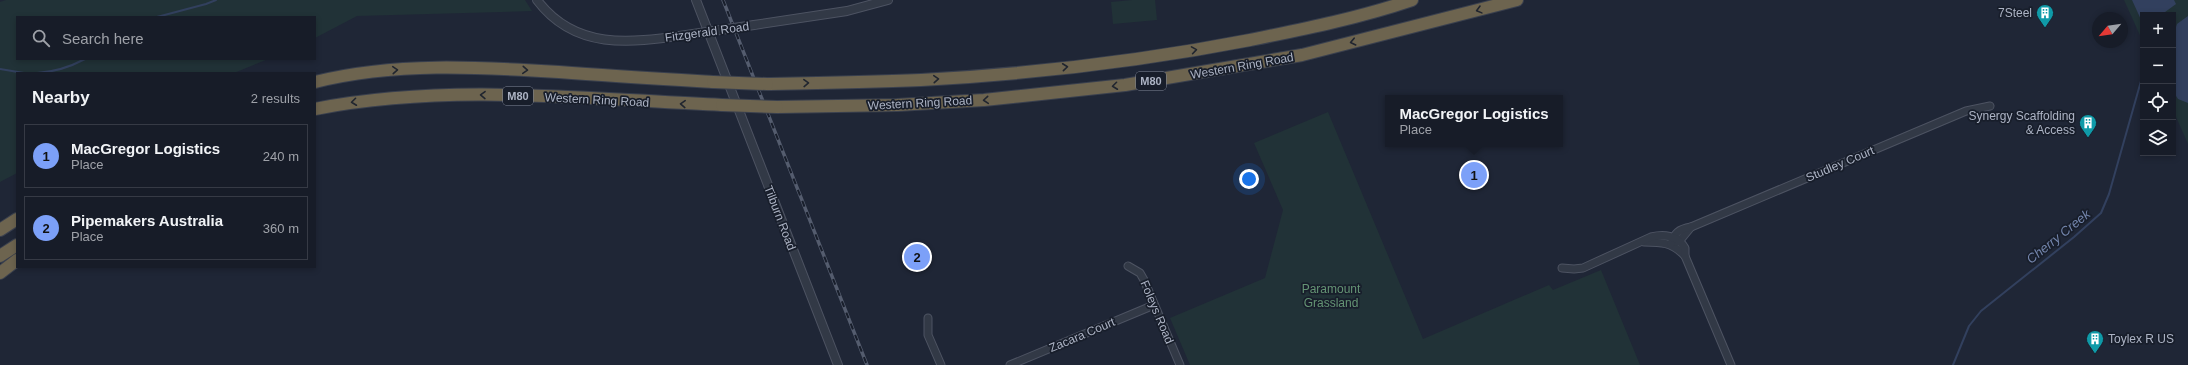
<!DOCTYPE html>
<meta charset="utf-8">
<style>
body{margin:0;font-family:Helvetica,sans-serif;background:#242934;color:#f1f3f6}
.controls{position:absolute;right:12px;top:12px;display:grid;overflow:hidden;border-radius:0px;box-shadow:0 2px 6px #0003}
.controls button{width:36px;height:36px;display:grid;place-items:center;padding:0;border:0;border-bottom:1px solid #363a45;background:#171c28;color:#f1f3f6;font:20px sans-serif}
.compass{position:absolute;left:2092px;top:12px;width:36px;height:36px;border-radius:50%;background:#171c28;box-shadow:0 2px 6px #0003;rotate:241deg}
.you{position:absolute;left:1249px;top:179px;width:14px;height:14px;margin:-10px;border:3px solid #fff;border-radius:50%;background:#1a73e8;box-shadow:0 0 0 6px #1a73e833}
.badge{display:grid;place-items:center;width:26px;height:26px;border-radius:50%;background:#7ca0f8;color:#111;font-size:13px;font-weight:700}
.pin{position:absolute;translate:-50% -50%;border:2px solid #fff;box-shadow:0 1px 4px #0006}
.popup{position:absolute;left:1385px;top:95px;width:178px;height:52px;box-sizing:border-box;display:grid;place-content:center;border-radius:0px;background:#171c28;filter:drop-shadow(0 1px 3px #0005);font-size:13px;white-space:nowrap;color:#9ea1a8}
.popup b{font-size:15px;color:#f1f3f6}
.popup::after{content:'';position:absolute;left:50%;top:100%;margin-left:-8px;border:8px solid transparent;border-top-color:#171c28}
.list{margin:0;padding:0;list-style:none}
h2{display:flex;justify-content:space-between;align-items:center;height:52px;margin:0;padding:0 16px;font-size:17px}
h2 small{font-size:13px;font-weight:400;color:#9ea1a8}
.list li{display:grid;grid-template-columns:26px 1fr auto;gap:12px;align-items:center;box-sizing:border-box;height:64px;margin:0 8px 8px;padding:0 8px;border:1px solid #363a45;border-radius:0px}
.list b{display:block;font-size:15px;white-space:nowrap}
.list p{margin:0;font-size:13px;white-space:nowrap;color:#9ea1a8}
.list em{font-size:13px;font-style:normal;color:#9ea1a8}
.icon{flex:none;width:22px;height:22px;fill:none;stroke:currentColor;stroke-width:2;stroke-linecap:round;stroke-linejoin:round}
.map{position:relative;flex:none;width:2188px;height:365px;overflow:hidden}
.search{position:absolute;background:#171c28;box-shadow:0 2px 6px #0003;left:16px;top:16px;width:300px;height:44px;display:flex;align-items:center;gap:10px;box-sizing:border-box;padding:0 14px;border-radius:0px;color:#9ea1a8;font-size:15px}
.panel{position:absolute;background:#171c28;box-shadow:0 2px 6px #0003;left:16px;top:72px;width:300px;height:196px;border-radius:0px}
.map>svg:first-child{display:block}
.green{fill:#213237}
.water{fill:#32405e}
.lines{fill:none;stroke-linecap:round;stroke-linejoin:round}
.stream{stroke:#32405e;stroke-width:2}
.minor-casing{stroke:#4d5362;stroke-width:9}
.tertiary-casing{stroke:#4d5362;stroke-width:10}
.motorway-casing{stroke:#3a404e;stroke-width:14}
.minor{stroke:#323946;stroke-width:7}
.tertiary{stroke:#323946;stroke-width:8}
.motorway{stroke:#6d644f;stroke-width:12}
.rail-casing{stroke:#545c6e;stroke-width:3.5}
.rail{stroke:#181e2b;stroke-width:2;stroke-dasharray:6;stroke-linecap:butt}
.tertiary-bridge-casing{stroke:#4d5362;stroke-width:10;stroke-linecap:butt}
.motorway-bridge-casing{stroke:#3a404e;stroke-width:14;stroke-linecap:butt}
.tertiary-bridge{stroke:#323946;stroke-width:8}
.motorway-bridge{stroke:#6d644f;stroke-width:12}
.oneway{stroke:#20252f}
.labels{text-anchor:middle;stroke-width:3.5;stroke-linejoin:round;paint-order:stroke}
.shield{fill:#181e2b;stroke:#808696;stroke-width:1}
.shield-label{font-size:11px;font-weight:bold;fill:#acb3c4}
.poi-label{font-size:12px;fill:#acb3c4;stroke:#181e2b;text-anchor:end}
.street-label{font-size:12px;fill:#acb3c4;stroke:#181e2b}
.park-label{font-size:12px;fill:#649474;stroke:#181e2b}
.water-label{font-size:13px;font-style:italic;fill:#7486ad;stroke:#181e2b}
</style>
<div class="map">
<svg width="2188" height="365" viewBox="0 0 2188 365">
<rect width="100%" height="100%" fill="#1f2636"/>
<g class="green">
<path d="M6 0H525L532 11 357 16 315 38V17H17V59H268L234 73H17V173L0 182V2Z"/>
<path d="M1132 0H1155L1157 20 1113 24 1111 2Z"/>
<path d="M2124 0H2188V144L2173 110V15H2143V42Z"/>
<path d="M1328 112 1423 339 1549 285 1553 290 1601 270 1640 365H1190L1170 318 1265 278 1283 210 1254 143Z"/>
</g>
<g class="water">
<path d="M2132 0H2174L2176 4 2161 15H2143V24Z"/>
<path d="M2188 16V103L2178 99 2173 91V36L2177 24Z"/>
</g>
<g class="lines">
<g class="stream">
<path d="M157 17 206 4 216 0"/>
<path d="M0 69 24 73"/>
<path d="M37 73C54 72 70 67 85 59"/>
<path d="M1953 365 1969 326 1981 311 2074 237 2101 213 2109 194 2143 74"/>
</g>
<defs>
<g id="minor">
<path d="M1644 242C1661 242 1672 242 1685 256"/>
<path d="M1676 242 1682 238 1691 227"/>
<path d="M1671 244C1674 233 1679 229 1691 227L1966 111 1990 106"/>
<path d="M1128 266 1140 273 1144 280 1180 365"/>
<path d="M1562 268 1574 269 1583 268 1651 237C1664 234 1677 235 1685 248V256L1731 365"/>
<path d="M928 318V335L941 365"/>
<path d="M1010 365 1154 305"/>
</g>
<g id="tertiary">
<path d="M537 0C577 53 635 42 693 34"/>
<path d="M696 0 838 365"/>
<path d="M754 25 847 11 888 0"/>
</g>
<g id="motorway">
<path d="M315 82C395 62 478 67 559 72 610 76 662 79 713 82"/>
<path d="M767 84C818 83 870 82 921 80 1031 74 1142 61 1250 40 1304 29 1359 18 1412 0"/>
<path d="M777 107 897 105 984 100 1125 85 1302 55 1517 0"/>
<path d="M315 109C449 83 587 99 722 105"/>
<path d="M0 230 17 219"/>
<path d="M0 256 17 245"/>
<path d="M0 273 17 260"/>
</g>
</defs>
<use href="#minor" class="minor-casing"/>
<use href="#tertiary" class="tertiary-casing"/>
<use href="#motorway" class="motorway-casing"/>
<use href="#minor" class="minor"/>
<use href="#tertiary" class="tertiary"/>
<use href="#motorway" class="motorway"/>
<defs>
<path id="rail" d="M723 0 867 365"/>
</defs>
<use href="#rail" class="rail-casing"/>
<use href="#rail" class="rail"/>
<defs>
<path id="tertiary-bridge" d="M693 34 754 25"/>
<g id="motorway-bridge">
<path d="M713 82 767 84"/>
<path d="M722 105 777 107"/>
</g>
</defs>
<use href="#tertiary-bridge" class="tertiary-bridge-casing"/>
<use href="#motorway-bridge" class="motorway-bridge-casing"/>
<use href="#tertiary-bridge" class="tertiary-bridge"/>
<use href="#motorway-bridge" class="motorway-bridge"/>
</g>
<defs><path id="oneway-chevron" d="M-2-3.5L2.5 0L-2 3.5" fill="none" stroke-width="1.6" stroke-linecap="round" stroke-linejoin="round"/></defs>
<g class="oneway">
<use href="#oneway-chevron" transform="translate(1479 10) rotate(165)"/>
<use href="#oneway-chevron" transform="translate(1353 42) rotate(167)"/>
<use href="#oneway-chevron" transform="translate(1194 50) rotate(-9)"/>
<use href="#oneway-chevron" transform="translate(1065 67) rotate(-6)"/>
<use href="#oneway-chevron" transform="translate(395 70) rotate(-4)"/>
<use href="#oneway-chevron" transform="translate(525 70) rotate(4)"/>
<use href="#oneway-chevron" transform="translate(936 79) rotate(-4)"/>
<use href="#oneway-chevron" transform="translate(806 83) rotate(-2)"/>
<use href="#oneway-chevron" transform="translate(1115 86) rotate(173)"/>
<use href="#oneway-chevron" transform="translate(483 95) rotate(-179)"/>
<use href="#oneway-chevron" transform="translate(986 100) rotate(175)"/>
<use href="#oneway-chevron" transform="translate(354 102) rotate(173)"/>
<use href="#oneway-chevron" transform="translate(683 104) rotate(-177)"/>
</g>
<defs>
<symbol id="building-pin" viewBox="-11 -11 22 30"><path d="M0 17L-7.5 6A9.5 9.5 0 1 1 7.5 6Z" fill="#0f9aa8" stroke="#181e2b"/><path d="M-4-6H4V6H1V3H-1V6H-4ZM-2.5-4.3h1.7v1.8h-1.7ZM.8-4.3h1.7v1.8H.8ZM-2.5-1h1.7V.8h-1.7ZM.8-1h1.7V.8H.8Z" fill="#fff"/></symbol>
</defs>
<g fill-rule="evenodd">
<use href="#building-pin" x="2035" y="3" width="20" height="27"/>
<use href="#building-pin" x="2078" y="113" width="20" height="27"/>
<use href="#building-pin" x="2085" y="329" width="20" height="27"/>
</g>
<g class="labels">
<g class="shield">
<rect x="1136" y="72" width="30" height="18" rx="3"/>
<rect x="503" y="87" width="30" height="18" rx="3"/>
</g>
<g class="shield-label">
<text x="1151" y="85">M80</text>
<text x="518" y="100">M80</text>
</g>
<g class="poi-label">
<text x="2032" y="17">7Steel</text>
<text x="2075" y="120">Synergy Scaffolding<tspan x="2075" dy="14">&amp; Access</tspan></text>
<text x="2108" y="343" text-anchor="start">Toylex R US</text>
</g>
<g class="street-label">
<text transform="translate(707 32) rotate(-8)" y="4">Fitzgerald Road</text>
<text transform="translate(1242 66) rotate(-10)" y="4">Western Ring Road</text>
<text transform="translate(597 100) rotate(3)" y="4">Western Ring Road</text>
<text transform="translate(920 103) rotate(-3)" y="4">Western Ring Road</text>
<text transform="translate(1840 164) rotate(-23)" y="4">Studley Court</text>
<text transform="translate(780 218) rotate(69)" y="4">Tilburn Road</text>
<text transform="translate(1157 312) rotate(67)" y="4">Foleys Road</text>
<text transform="translate(1082 335) rotate(-23)" y="4">Zacara Court</text>
</g>
<g class="park-label">
<text x="1331" y="293">Paramount<tspan x="1331" dy="14">Grassland</tspan></text>
</g>
<g class="water-label">
<text transform="translate(2058 236) rotate(-39)" y="5">Cherry Creek</text>
</g>
</g>
</svg>
<div class="controls">
<button>+</button>
<button>−</button>
<button><svg class="icon" aria-label="locate" viewBox="0 0 24 24"><circle cx="12" cy="12" r="6"/><path d="M12 2v4M12 18v4M2 12h4M18 12h4"/></svg></button>
<button><svg class="icon" aria-label="layers" viewBox="0 0 24 24"><path d="M12 4l9 5-9 5-9-5zM3 14l9 5 9-5"/></svg></button>
</div>
<svg class="compass" viewBox="-18 -18 36 36"><path d="M0-13l5 13h-10z" fill="#e53935"/><path d="M0 13l5-13h-10z" fill="#9ea1a8"/></svg>
<div class="you"></div>
<div class="pin badge" style="left:1474px;top:175px">1</div>
<div class="popup"><b>MacGregor Logistics</b>Place</div>
<div class="pin badge" style="left:917px;top:257px">2</div>
<div class="search"><svg class="icon" aria-label="search" viewBox="0 0 24 24"><circle cx="10" cy="10" r="6"/><path d="M15 15l6 6"/></svg>Search here</div>
<section class="panel">
<h2>Nearby<small>2 results</small></h2>
<ul class="list">
<li><span class="badge">1</span><div><b>MacGregor Logistics</b><p>Place</p></div><em>240 m</em></li>
<li><span class="badge">2</span><div><b>Pipemakers Australia</b><p>Place</p></div><em>360 m</em></li>
</ul>
</section>
</div>
